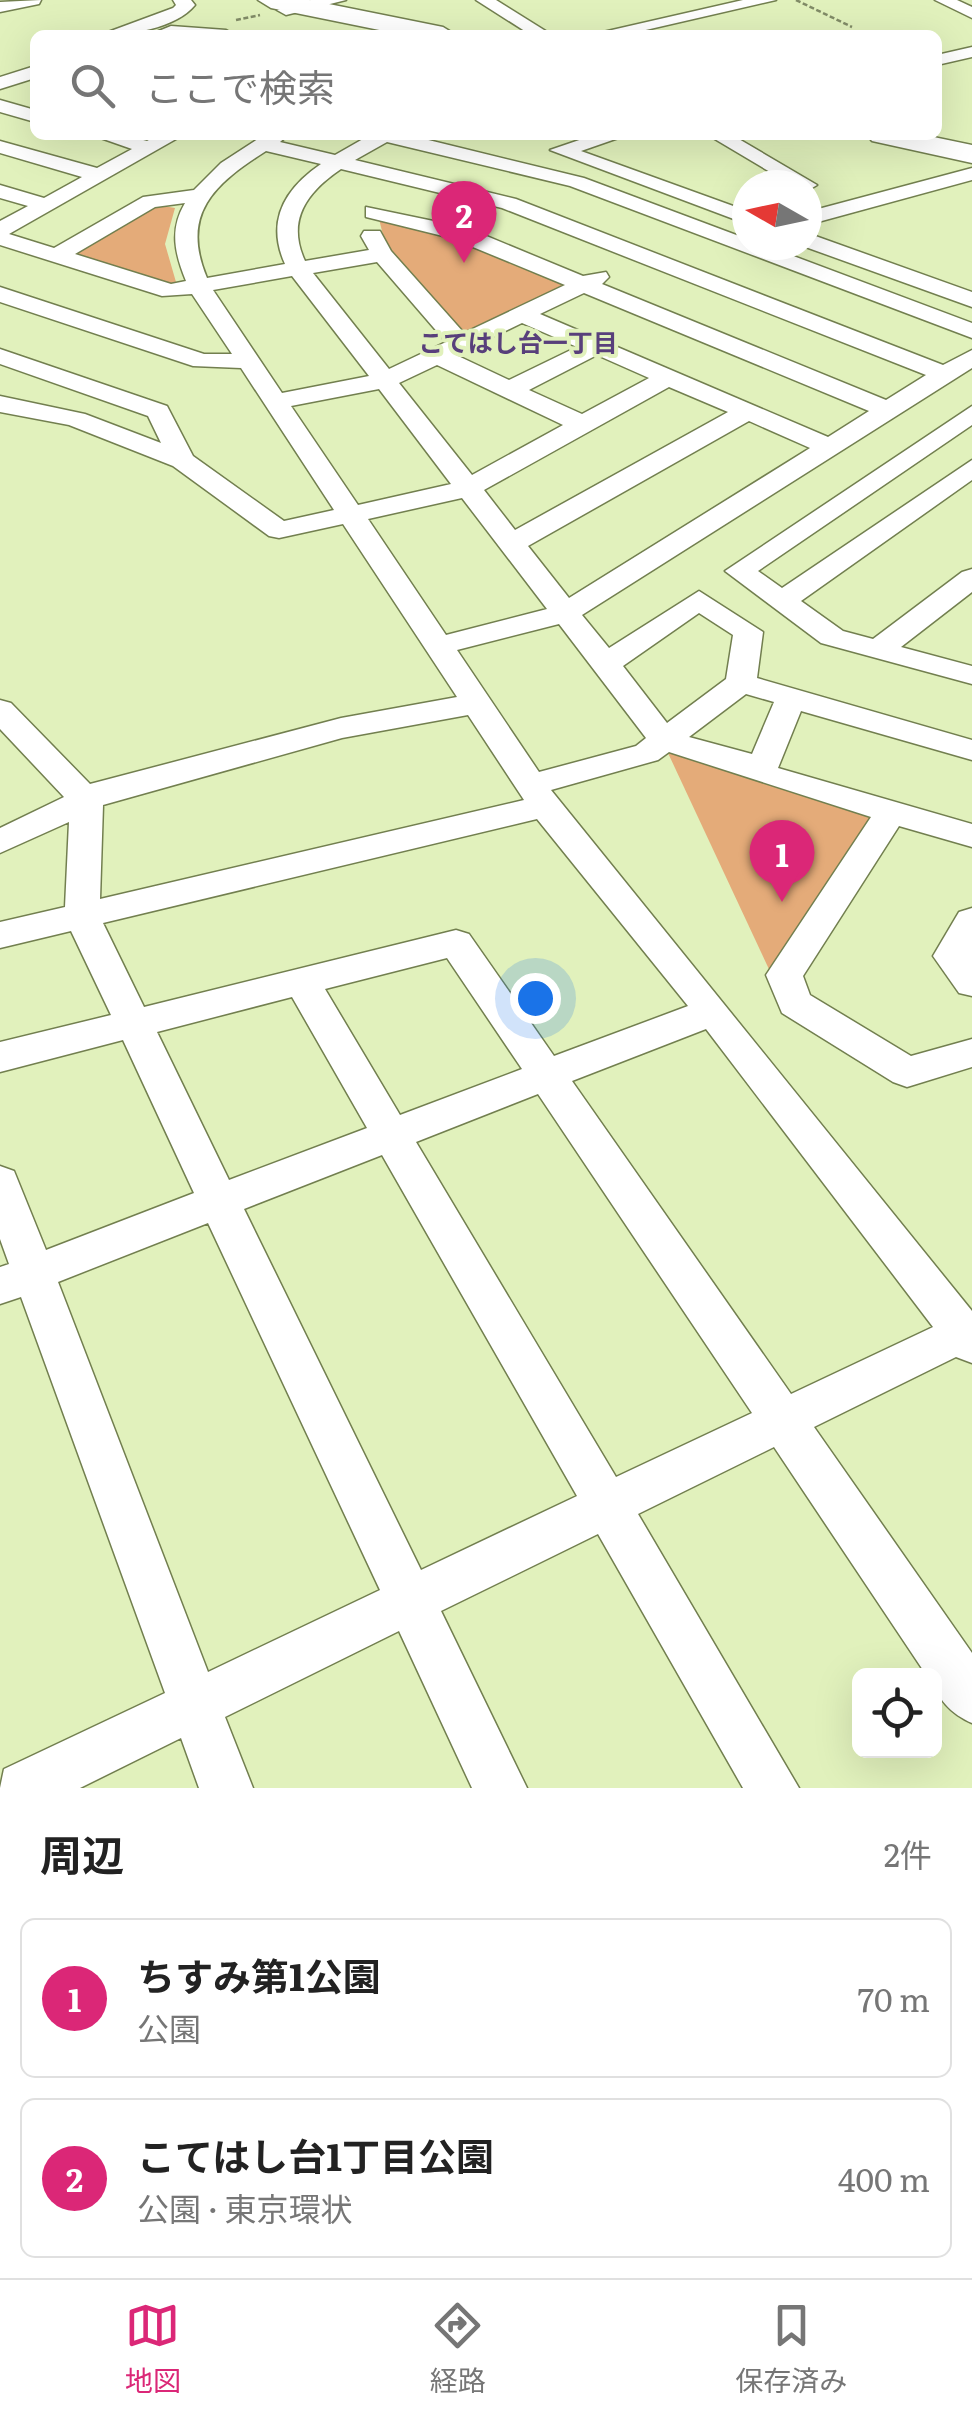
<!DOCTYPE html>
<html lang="ja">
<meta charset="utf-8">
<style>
body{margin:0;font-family:Literata,"Noto Sans JP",serif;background:#f2f2f2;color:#222}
.controls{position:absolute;right:30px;bottom:30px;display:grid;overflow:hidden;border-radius:15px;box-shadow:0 10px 40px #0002}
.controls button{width:90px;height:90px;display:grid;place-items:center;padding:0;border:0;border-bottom:2px solid #e0e0e0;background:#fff;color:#222;font:50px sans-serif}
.compass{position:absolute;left:732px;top:170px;width:90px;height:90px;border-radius:50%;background:#fff;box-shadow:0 10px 40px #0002;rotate:279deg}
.you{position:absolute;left:535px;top:998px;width:35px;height:35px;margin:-25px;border:8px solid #fff;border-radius:50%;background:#1a73e8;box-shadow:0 0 0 15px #1a73e833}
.badge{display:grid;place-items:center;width:65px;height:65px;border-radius:50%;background:#db2777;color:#fff;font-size:32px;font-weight:700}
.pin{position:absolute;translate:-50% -82px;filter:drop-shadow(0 2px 5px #0008)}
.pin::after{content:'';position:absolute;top:52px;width:35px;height:30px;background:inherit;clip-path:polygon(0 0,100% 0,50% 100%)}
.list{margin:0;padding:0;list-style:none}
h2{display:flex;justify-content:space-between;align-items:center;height:130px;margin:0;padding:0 40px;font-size:42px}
h2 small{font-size:32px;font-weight:400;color:#767676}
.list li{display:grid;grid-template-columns:65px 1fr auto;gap:30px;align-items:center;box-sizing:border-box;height:160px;margin:0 20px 20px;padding:0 20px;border:2px solid #e0e0e0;border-radius:15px}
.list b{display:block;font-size:38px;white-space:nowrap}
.list p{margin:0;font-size:32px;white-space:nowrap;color:#767676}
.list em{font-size:32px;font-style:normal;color:#767676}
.icon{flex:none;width:55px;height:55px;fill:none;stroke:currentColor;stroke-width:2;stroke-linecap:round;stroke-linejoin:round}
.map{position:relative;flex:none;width:972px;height:1788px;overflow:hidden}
.search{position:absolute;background:#fff;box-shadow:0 10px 40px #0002;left:30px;right:30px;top:30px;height:110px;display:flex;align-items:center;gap:25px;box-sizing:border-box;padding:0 35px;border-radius:15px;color:#767676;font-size:38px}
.sheet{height:490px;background:#fff}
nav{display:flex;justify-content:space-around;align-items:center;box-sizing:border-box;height:140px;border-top:2px solid #e0e0e0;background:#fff;font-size:28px;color:#767676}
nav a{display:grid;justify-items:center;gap:5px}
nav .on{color:#db2777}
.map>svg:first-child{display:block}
.green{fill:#e4ab79}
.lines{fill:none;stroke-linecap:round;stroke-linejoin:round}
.minor-casing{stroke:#727f4f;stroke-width:3}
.highway-casing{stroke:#727f4f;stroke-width:3}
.path{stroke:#818b67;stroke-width:2.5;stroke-dasharray:5 2.5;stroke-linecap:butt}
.minor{fill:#fff;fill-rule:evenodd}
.highway{fill:#fff;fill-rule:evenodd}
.labels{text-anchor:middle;stroke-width:8;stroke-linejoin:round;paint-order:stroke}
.far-neighbourhood-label{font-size:25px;font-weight:bold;fill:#583f7b;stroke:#e1f1bc}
</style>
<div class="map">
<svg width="972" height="1788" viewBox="0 0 972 1788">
<rect width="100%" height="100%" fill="#e1f1bc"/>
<g class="green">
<path d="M152 204 175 208 165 244 176 282 164 286 69 256Z"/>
<path d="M379 219 459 236 566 285 475 331H459L386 247Z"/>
<path d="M678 748 874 813 774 980 668 753Z"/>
</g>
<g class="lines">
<defs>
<g id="minor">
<path d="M41 0 39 4 0 12V2Z"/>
<path d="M173 0H191L195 5C175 29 129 35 100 35L173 8 176 5Z"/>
<path d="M311 0H346L286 15 277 10Z"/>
<path d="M476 0H496L552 35H531Z"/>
<path d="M743 0H776L624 35H590Z"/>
<path d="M935 0H957L972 7V18Z"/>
<path d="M171 26 226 30 235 35H149Z"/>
<path d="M972 47V57L937 65V55Z"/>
<path d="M35 66V78L0 89V77Z"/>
<path d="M0 100 35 110V122L0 112Z"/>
<path d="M92 135H124L147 141 158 135H183L9 234 54 248 143 197 194 190 221 163 264 135H288L280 142 335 155 370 135H408L584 178 747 239V245H764L972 323V338L570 186 387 142 355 160 516 199 943 365 972 350V368L582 615 609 648 699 591 763 632 757 678 972 740V760L801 711 778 768 972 824V847L899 826 803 976 810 995 911 1056 972 1039V1067L907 1087 893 1082 782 1013 766 975 871 817 669 752 658 760 551 790 972 1311V1363L956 1357 814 1427 972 1653V1723C953 1715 934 1698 934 1676H927L774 1447 638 1514 799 1788H743L598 1534 441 1611 527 1788H472L399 1631 225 1717 253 1788H199L181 1738 80 1788H0L4 1769 165 1693 21 1297 0 1304V1267L9 1264 0 1239V1166L14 1171 46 1250 194 1193 123 1040 0 1072V1042L111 1015 71 931 0 948V922L65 907 69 822 0 853V828L64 797 0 729V700L11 703 90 784 341 718 457 697 343 524 279 538 269 536 173 466 69 425 0 412V396L85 414 161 443 148 416 0 364V349L167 406 193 456 284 521 334 510 241 368 193 366 0 302V287L204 354H232L192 294 162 296 0 245V221L28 206 0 198V185L44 198 82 177 0 153V141L97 168 132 149ZM266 151 321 164C284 189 266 222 285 264L207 278C180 214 214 184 266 151ZM341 169 502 208 926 375 886 400 602 284 609 277 606 272 583 276 467 228 366 207V217L451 238 565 285 464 333 391 251 380 231H364L361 236 369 250 305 261C286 220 307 192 341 169ZM185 203C169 230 175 254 186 281L171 284 75 254 155 207ZM377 262 446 342 389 369 313 273ZM292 276 369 376 282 393 213 290ZM584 293 869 411 828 437 540 314ZM522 323 577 347 509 380 456 355ZM597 355 649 378 582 414 529 390ZM437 365 563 425 472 475 399 383ZM669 387 728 412 515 530 484 490ZM379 389 451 484 358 505 291 406ZM749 421 810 448 569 598 528 546ZM462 498 547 609 446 635 368 519ZM699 613 733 635 726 679 667 723 623 666ZM559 624 646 738 636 746 539 772 457 650ZM746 694 774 702 752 754 689 737ZM468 715 524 800 100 899 103 805 342 738ZM537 819 688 1006 554 1056 469 934 456 930 144 1007 103 923ZM447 958 522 1069 400 1115 325 989ZM292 997 367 1128 229 1180 157 1032ZM706 1029 933 1327 791 1394 572 1081ZM538 1094 752 1413 616 1477 416 1142ZM382 1155 577 1496 421 1570 244 1209ZM208 1223 380 1590 208 1672 58 1282Z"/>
<path d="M594 135H627L581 151 747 211V224L550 150Z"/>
<path d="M708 135H732L817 185 807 191V185H792Z"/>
<path d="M972 168V180L807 225V212Z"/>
<path d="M807 233 972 292V307L800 245H807Z"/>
<path d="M972 406V425L758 571 782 588 972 460V480L801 601 843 631 873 639 962 572 972 569V592L901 647 972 666V684L821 643 725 571Z"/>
<path d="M972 908V996L959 993 933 956 959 912Z"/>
</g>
<g id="highway">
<path d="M258 0H309L443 27 456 35H404L271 8Z"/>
<path d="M867 135H924L972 145V163L872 141Z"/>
</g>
</defs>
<use href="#minor" class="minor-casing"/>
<use href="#highway" class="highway-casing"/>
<g class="path">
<path d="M796 0 852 27"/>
<path d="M236 20 260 15"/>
</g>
<use href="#minor" class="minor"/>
<use href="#highway" class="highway"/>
</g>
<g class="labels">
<g class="far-neighbourhood-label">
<text x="518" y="352">こてはし台一丁目</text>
</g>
</g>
</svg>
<div class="controls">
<button><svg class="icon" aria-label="locate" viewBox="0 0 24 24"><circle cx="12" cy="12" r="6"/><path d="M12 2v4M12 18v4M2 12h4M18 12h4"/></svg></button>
</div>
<svg class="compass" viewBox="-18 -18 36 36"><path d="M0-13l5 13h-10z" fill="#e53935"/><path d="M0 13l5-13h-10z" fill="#767676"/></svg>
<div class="you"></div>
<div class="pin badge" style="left:782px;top:902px">1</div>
<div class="pin badge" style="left:464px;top:263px">2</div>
<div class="search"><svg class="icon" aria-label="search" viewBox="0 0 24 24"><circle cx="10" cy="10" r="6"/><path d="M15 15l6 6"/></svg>ここで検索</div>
</div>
<section class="sheet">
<h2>周辺<small>2件</small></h2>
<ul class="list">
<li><span class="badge">1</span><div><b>ちすみ第1公園</b><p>公園</p></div><em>70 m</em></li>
<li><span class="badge">2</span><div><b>こてはし台1丁目公園</b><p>公園 · 東京環状</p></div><em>400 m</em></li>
</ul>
</section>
<nav>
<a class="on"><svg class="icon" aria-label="map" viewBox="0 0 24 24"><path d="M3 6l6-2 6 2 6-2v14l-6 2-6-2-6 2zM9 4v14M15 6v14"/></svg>地図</a>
<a><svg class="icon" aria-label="directions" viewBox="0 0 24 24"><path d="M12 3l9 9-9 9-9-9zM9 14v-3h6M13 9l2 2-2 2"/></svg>経路</a>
<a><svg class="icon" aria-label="saved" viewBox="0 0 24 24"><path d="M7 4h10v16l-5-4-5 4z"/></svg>保存済み</a>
</nav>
